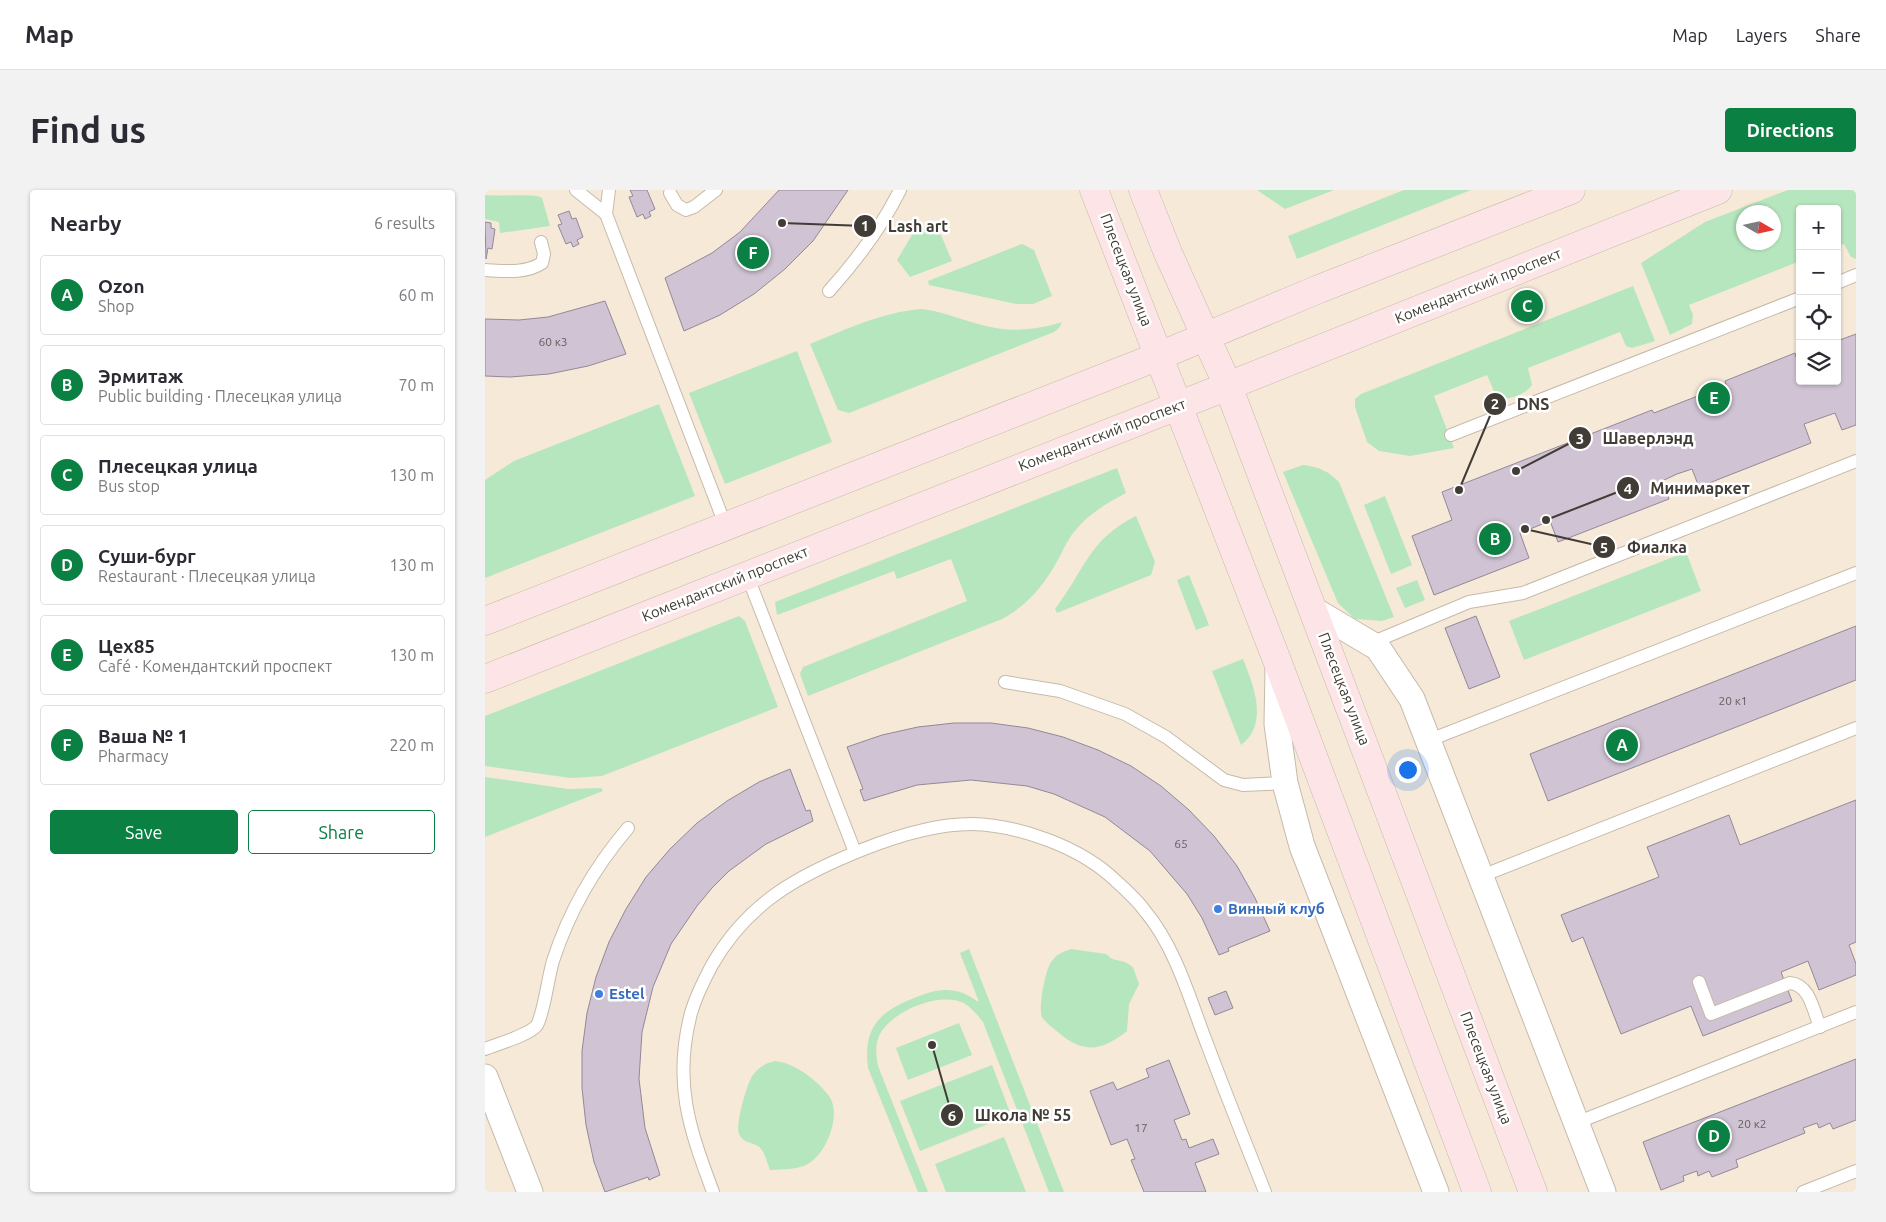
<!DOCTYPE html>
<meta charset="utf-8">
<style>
body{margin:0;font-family:Ubuntu,sans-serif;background:#f2f2f3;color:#2b2b33}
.controls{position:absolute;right:15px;top:15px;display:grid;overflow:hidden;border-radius:5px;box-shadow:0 1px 4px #0004}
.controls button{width:45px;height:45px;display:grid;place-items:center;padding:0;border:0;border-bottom:1px solid #e1e1e2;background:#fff;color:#2b2b33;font:25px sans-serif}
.compass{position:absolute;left:1251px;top:15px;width:45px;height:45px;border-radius:50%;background:#fff;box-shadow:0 1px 4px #0004;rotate:99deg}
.you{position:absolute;left:922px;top:579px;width:18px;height:18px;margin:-12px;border:4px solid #fff;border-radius:50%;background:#1a73e8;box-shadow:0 0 0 8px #1a73e833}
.badge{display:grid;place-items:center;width:32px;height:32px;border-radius:50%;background:#0b8043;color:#fff;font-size:16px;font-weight:700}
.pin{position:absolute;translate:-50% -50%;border:2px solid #fff;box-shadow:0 1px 5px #0006}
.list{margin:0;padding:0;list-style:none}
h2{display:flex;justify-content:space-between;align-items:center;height:65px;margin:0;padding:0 20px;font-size:21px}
h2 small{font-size:16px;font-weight:400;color:#7c7c81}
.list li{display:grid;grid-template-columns:32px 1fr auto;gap:15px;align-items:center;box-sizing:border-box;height:80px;margin:0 10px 10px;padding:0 10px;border:1px solid #e1e1e2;border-radius:5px}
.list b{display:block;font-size:19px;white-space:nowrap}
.list p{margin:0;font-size:16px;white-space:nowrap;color:#7c7c81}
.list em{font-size:16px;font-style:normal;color:#7c7c81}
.actions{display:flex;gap:10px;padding:15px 20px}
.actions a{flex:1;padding:11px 0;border:1px solid #0b8043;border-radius:5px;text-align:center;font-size:18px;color:#0b8043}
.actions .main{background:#0b8043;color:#fff}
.icon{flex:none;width:28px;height:28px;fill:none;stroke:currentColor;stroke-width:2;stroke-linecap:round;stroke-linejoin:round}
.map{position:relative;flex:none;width:1371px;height:1002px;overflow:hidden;border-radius:5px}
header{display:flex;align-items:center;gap:30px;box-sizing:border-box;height:70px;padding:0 25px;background:#fff;border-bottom:1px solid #e1e1e2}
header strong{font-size:24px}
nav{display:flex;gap:28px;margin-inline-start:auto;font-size:18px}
.intro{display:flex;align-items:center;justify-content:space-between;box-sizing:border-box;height:120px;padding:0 30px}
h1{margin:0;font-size:35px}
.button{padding:12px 22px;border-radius:5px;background:#0b8043;color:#fff;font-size:18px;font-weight:700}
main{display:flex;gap:30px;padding:0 30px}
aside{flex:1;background:#fff;border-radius:5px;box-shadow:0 1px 4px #0004}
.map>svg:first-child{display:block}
.green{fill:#b6e6bd;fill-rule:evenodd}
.building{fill:#d0c4d4;stroke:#938898}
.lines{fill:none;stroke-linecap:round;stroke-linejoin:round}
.lane-casing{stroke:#c6baaa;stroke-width:14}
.street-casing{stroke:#c6baaa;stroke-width:27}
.secondary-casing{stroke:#c6baaa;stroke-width:29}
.lane{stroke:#fff;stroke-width:12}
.street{stroke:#fff;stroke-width:25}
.secondary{stroke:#fde4e7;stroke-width:28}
.shop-dot{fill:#3f7fe0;stroke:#fff;stroke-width:2}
.labels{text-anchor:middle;stroke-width:5;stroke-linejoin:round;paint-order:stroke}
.number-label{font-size:12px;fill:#655e5d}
.street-label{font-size:15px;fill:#413c35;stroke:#fff}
.shop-label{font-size:15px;font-weight:bold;fill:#366cbe;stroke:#fff;text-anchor:start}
.leader{fill:none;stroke:#413c35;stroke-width:2}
.callout-dot{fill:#413c35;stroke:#fff;stroke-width:2}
.mark-label{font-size:15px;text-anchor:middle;font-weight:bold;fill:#fff}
.callout-label{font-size:16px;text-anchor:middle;font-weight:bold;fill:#413c35;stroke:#fff;stroke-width:5;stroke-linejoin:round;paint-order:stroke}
</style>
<header>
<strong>Map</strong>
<nav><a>Map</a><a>Layers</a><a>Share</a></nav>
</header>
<div class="intro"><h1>Find us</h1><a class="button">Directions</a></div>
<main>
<aside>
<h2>Nearby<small>6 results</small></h2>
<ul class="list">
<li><span class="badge">A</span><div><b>Ozon</b><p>Shop</p></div><em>60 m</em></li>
<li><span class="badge">B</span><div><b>Эрмитаж</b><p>Public building · Плесецкая улица</p></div><em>70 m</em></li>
<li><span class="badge">C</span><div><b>Плесецкая улица</b><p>Bus stop</p></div><em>130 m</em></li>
<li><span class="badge">D</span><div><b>Суши-бург</b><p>Restaurant · Плесецкая улица</p></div><em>130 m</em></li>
<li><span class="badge">E</span><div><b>Цех85</b><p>Café · Комендантский проспект</p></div><em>130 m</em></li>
<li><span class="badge">F</span><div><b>Ваша № 1</b><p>Pharmacy</p></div><em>220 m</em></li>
</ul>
<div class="actions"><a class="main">Save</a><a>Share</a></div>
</aside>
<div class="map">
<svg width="1371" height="1002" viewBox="0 0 1371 1002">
<rect width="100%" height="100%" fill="#f6e9d8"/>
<g class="green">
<path d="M772 0H849L800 19Z"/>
<path d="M919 0H986L812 69 803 46Z"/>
<path d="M1303 0H1371V69L1366 67 1359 54 1352 56V19H1315V71L1204 115 1208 125 1207 134 1185 145 1156 73 1220 32ZM1258 22H1288V52H1258Z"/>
<path d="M0 5C13 7 50 3 57 8L65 36 15 43 14 32 0 29Z"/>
<path d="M433 35 456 45 467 71 425 87 412 70Z"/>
<path d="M537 54 549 60 567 106 548 114H531L444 95 443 91Z"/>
<path d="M1148 96 1170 151 1147 158 1141 156 1135 142 1043 178 1047 195C1040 205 1021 212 1011 206L1002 185 949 206 969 258 925 266 894 261 882 252 870 217V209L876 204Z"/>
<path d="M437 119C459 122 477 130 497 135 524 143 551 140 577 132L574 138 569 142 364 223 353 220 325 154C362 139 397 122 437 119Z"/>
<path d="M312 161 347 252 240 294 204 203Z"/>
<path d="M174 214 210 306 0 388V290L29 271Z"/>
<path d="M818 275C834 277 843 281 854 292L909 427 897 431 870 429 853 413 798 282Z"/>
<path d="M632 278 641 303C622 313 603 324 589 342 583 349 578 360 574 368 559 395 544 414 517 429L323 506 315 484 318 477 482 411 466 369 412 389 409 381 292 425 290 412Z"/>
<path d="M900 306 927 375 906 384 879 315Z"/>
<path d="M651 326 670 372 666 385 572 423 570 419C600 380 603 350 651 326Z"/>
<path d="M1201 362 1216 401 1039 470 1024 431Z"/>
<path d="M704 385 724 435 711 440 692 390Z"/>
<path d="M932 390 940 410 920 418 911 398Z"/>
<path d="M254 426 260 431 293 517 117 586 86 588 0 576V526Z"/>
<path d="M758 469C769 497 784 534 756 555L727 481Z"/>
<path d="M0 587 83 599 116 598 118 601 0 647Z"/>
<path d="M484 759 579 1002H564L498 832C492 825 487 818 479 813 454 801 406 821 394 846 390 855 391 866 393 876L443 1002H433L383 878C378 839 393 822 429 808 442 803 455 798 470 801 479 802 487 808 494 812L475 763Z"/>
<path d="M586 759 621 764 627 769 640 772 648 777 654 794 644 814 642 841C617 861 599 864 574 843 568 838 561 833 557 827 553 818 560 783 565 774 570 765 577 762 586 759Z"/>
<path d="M474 833 487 865 423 890 411 858Z"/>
<path d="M290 871C310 873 332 890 344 906 357 924 342 963 323 974 312 980 297 979 285 980 282 973 280 961 273 956 266 952 258 953 254 944 250 935 262 893 268 885 274 877 281 873 290 871Z"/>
<path d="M507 875 526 925 435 961 415 911Z"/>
<path d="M519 947 541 1002H461L450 974Z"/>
</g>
<g class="building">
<path d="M145 0H162L170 19 164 22 166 26 160 29 158 24 152 27 144 7 148 6Z"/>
<path d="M294 0H363L328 51 300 79 269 104 235 125 199 141 180 88 227 63 255 42Z"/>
<path d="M84 21 87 29 91 28 98 47 92 50 94 54 88 57 86 52 81 54 73 35 77 34 73 25Z"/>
<path d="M0 32 6 33V38L10 39 7 59 3 58 1 69Z"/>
<path d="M120 111 141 164 103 176 64 184 25 187 0 186V129L34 130 63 127Z"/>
<path d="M1371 144V235L1357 240 1350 223 1319 234 1326 253 1214 297 1207 279 1192 284 1177 291 1184 309 1073 352 1065 331 1035 343 1044 368 949 405 927 346 967 330 957 302 1167 220 1169 223 1241 195 1240 191 1310 163 1311 167 1315 166V191H1352V151Z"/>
<path d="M991 426 1015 487 984 499 960 438Z"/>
<path d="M1371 436V490L1063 611 1045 564Z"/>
<path d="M469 533H506L543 538 578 547 613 560 646 576 676 596 704 620 729 646 752 676 770 708 785 741 743 758 744 761 734 765 717 728 702 704 665 661 620 627 569 604 542 596 486 590 432 595 379 611 375 600 378 599 362 557 397 545 433 537Z"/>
<path d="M305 579 321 621 325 620 328 631 281 654 244 681 227 698 212 716 186 754 168 797 157 842 154 889 160 938 175 985 164 990 163 987 120 1002 109 972 101 935 97 898V861L102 823 111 787 124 752 141 719 161 687 185 659 212 633 242 611 274 592Z"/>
<path d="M1371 610V752L1364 755 1371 774V785L1334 800 1323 771 1296 782 1307 811 1218 846 1206 816 1136 844 1098 747 1087 752 1076 725 1174 687 1162 657 1244 625 1255 655Z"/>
<path d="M741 801 748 818 730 825 723 808Z"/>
<path d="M1371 869V930L1348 939 1345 933 1334 938 1332 933 1318 938 1320 943 1251 970 1253 977 1227 987 1224 981 1213 986 1212 981 1198 986 1199 991 1176 1000 1158 952Z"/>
<path d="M684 870 705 924 689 930 697 950 701 949 704 958 728 949 734 964 710 973 721 1002H659L646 970 650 969 642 949 626 955 605 901 628 892 632 900 664 887 661 879Z"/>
</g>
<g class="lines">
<defs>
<g id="lane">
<path d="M91 0 121 24"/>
<path d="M124 0 121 24 241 337"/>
<path d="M185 3 192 15 201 20 209 17 231 0"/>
<path d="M0 80C19 81 40 84 57 73L59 64 56 52"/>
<path d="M1352 93 1371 85"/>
<path d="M344 101C372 70 396 38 415 0"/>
<path d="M966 245 1315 108"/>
<path d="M262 385 370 662"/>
<path d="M886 453 984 412 1038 403 1371 271"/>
<path d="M520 492 575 501 640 524 681 547 739 590 758 595 800 593"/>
<path d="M942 551 1371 383"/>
<path d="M994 687 1371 538"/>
<path d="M1214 792 1226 824 1305 793C1325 795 1328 820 1335 837"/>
<path d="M0 859C12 854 45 845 52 835 59 823 63 787 68 771 84 721 109 678 143 638"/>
<path d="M1091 933 1371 822"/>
<path d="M228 1002C204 938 188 892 206 823 211 806 219 790 227 775 263 712 314 685 379 659 412 646 449 634 486 634 534 635 596 657 631 691 641 700 652 710 660 721 692 759 706 814 724 859 742 907 761 954 780 1002"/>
<path d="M1318 1002 1371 981"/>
</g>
<g id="street">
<path d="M829 420 893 458 927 509 1118 1002"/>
<path d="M793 478 792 534 800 593 817 656 951 1002"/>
<path d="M0 887 45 1002"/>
</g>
<g id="secondary">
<path d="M609 0 793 473 992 1002"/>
<path d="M658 0 683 63 743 196 1048 1002"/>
<path d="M0 431 674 166 834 99 1086 0"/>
<path d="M0 489 743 196 1233 0"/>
</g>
</defs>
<use href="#lane" class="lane-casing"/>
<use href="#street" class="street-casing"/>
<use href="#secondary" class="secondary-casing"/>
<use href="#lane" class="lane"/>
<use href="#street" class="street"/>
<use href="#secondary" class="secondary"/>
</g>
<g class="shop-dot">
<circle cx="733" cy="719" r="5"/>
<circle cx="114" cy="804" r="5"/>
</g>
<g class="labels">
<g class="number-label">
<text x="68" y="156">60 к3</text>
<text x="1248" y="515">20 к1</text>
<text x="696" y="658">65</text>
<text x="1267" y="938">20 к2</text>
<text x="656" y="942">17</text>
</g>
<g class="street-label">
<text transform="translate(641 80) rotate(69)" y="5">Плесецкая улица</text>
<text transform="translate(993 96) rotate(-22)" y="5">Комендантский проспект</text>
<text transform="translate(617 245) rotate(-21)" y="5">Комендантский проспект</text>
<text transform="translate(240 394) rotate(-22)" y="5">Комендантский проспект</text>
<text transform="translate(859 499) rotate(69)" y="5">Плесецкая улица</text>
<text transform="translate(1001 878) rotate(69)" y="5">Плесецкая улица</text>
</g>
<g class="shop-label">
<text x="743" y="724">Винный клуб</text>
<text x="124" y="809">Estel</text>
</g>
</g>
<path class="leader" d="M297 33L380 36M974 300L1010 214M1031 281L1095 248M1061 330L1143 298M1040 339L1119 357M447 855L467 925"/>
<g class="callout-dot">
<circle cx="297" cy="33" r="5"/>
<circle cx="974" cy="300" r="5"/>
<circle cx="1031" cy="281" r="5"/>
<circle cx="1061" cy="330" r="5"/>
<circle cx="1040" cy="339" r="5"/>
<circle cx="447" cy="855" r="5"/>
<circle cx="380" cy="36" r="12"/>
<circle cx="1010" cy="214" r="12"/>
<circle cx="1095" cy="248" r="12"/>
<circle cx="1143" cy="298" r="12"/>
<circle cx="1119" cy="357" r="12"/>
<circle cx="467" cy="925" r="12"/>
</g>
<g class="mark-label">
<text x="380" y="41">1</text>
<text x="1010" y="219">2</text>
<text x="1095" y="254">3</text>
<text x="1143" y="304">4</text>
<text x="1119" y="363">5</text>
<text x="467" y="931">6</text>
</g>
<g class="callout-label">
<text x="433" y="42">Lash art</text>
<text x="1048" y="220">DNS</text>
<text x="1163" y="254">Шаверлэнд</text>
<text x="1215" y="304">Минимаркет</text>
<text x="1172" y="363">Фиалка</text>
<text x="538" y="931">Школа № 55</text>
</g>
</svg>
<div class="controls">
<button>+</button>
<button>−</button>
<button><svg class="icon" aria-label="locate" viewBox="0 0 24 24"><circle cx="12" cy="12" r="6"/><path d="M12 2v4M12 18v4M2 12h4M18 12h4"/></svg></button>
<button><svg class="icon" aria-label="layers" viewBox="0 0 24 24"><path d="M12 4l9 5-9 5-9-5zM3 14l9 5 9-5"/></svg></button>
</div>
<svg class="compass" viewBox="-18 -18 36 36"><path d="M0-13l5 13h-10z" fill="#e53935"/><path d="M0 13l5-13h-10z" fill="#7c7c81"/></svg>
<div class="you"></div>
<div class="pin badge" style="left:1137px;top:555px">A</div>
<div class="pin badge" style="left:1010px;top:349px">B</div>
<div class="pin badge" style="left:1042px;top:116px">C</div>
<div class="pin badge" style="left:1229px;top:946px">D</div>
<div class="pin badge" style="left:1229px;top:208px">E</div>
<div class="pin badge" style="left:268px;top:63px">F</div>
</div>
</main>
